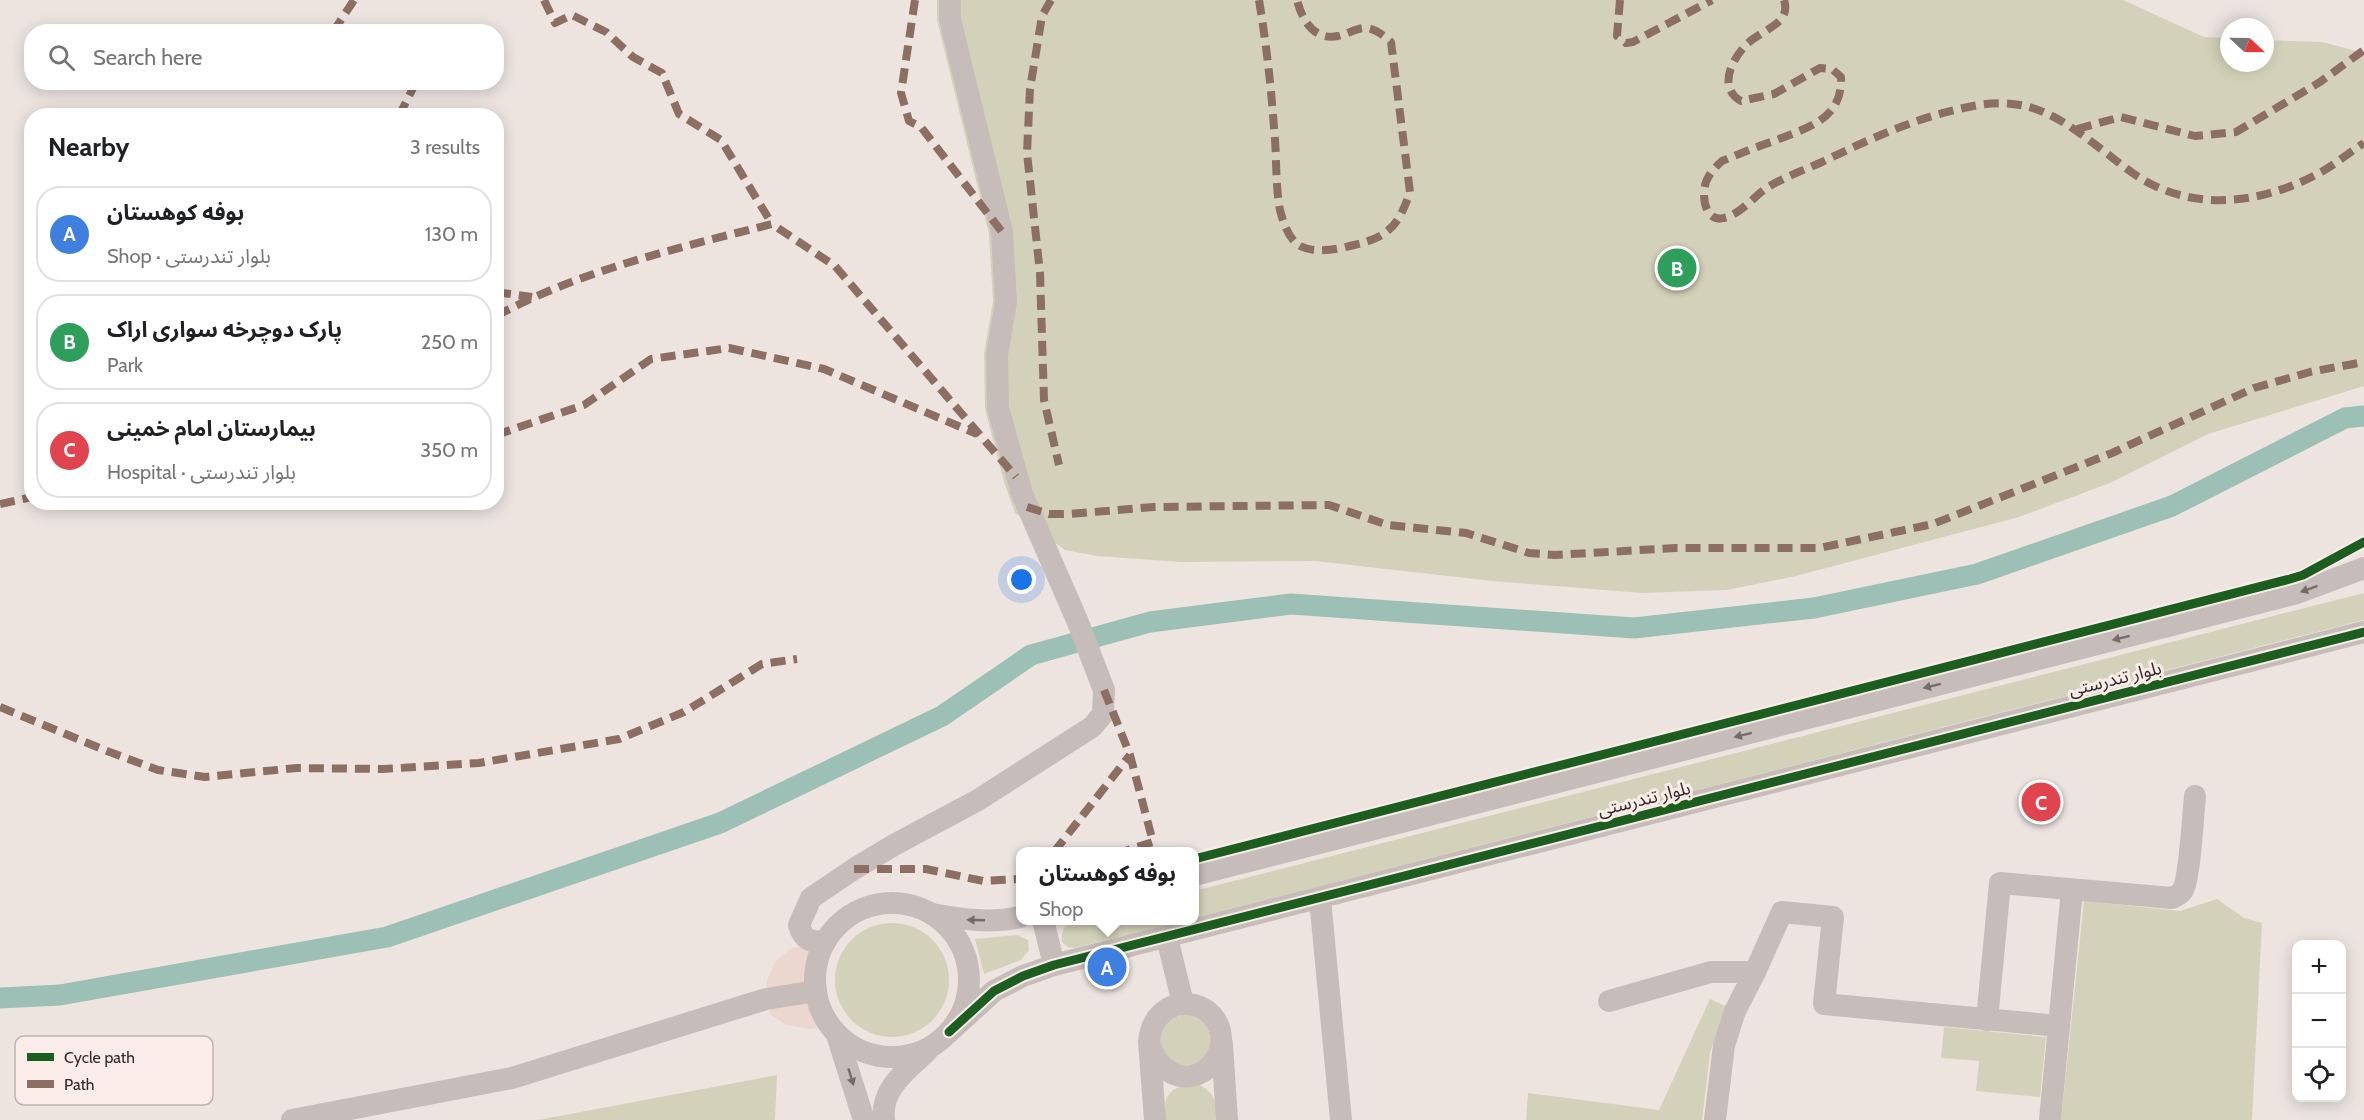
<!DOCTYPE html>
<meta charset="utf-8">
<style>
body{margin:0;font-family:Cabin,"Noto Sans Arabic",sans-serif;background:#f2f2f2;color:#202124}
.controls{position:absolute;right:18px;bottom:18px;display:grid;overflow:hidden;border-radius:12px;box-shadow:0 3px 15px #0003}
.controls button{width:54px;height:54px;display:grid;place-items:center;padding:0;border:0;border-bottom:2px solid #e0e0e0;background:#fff;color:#202124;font:30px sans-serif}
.compass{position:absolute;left:2220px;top:18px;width:54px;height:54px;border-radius:50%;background:#fff;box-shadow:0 3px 15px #0003;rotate:112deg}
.you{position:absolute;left:1022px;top:580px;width:21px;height:21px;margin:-15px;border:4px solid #fff;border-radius:50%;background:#1a73e8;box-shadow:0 0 0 9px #1a73e833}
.badge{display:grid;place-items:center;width:39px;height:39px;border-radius:50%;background:#2563eb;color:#fff;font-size:20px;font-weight:700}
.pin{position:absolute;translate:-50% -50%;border:3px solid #fff;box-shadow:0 2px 6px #0006}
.popup{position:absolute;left:1016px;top:847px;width:183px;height:78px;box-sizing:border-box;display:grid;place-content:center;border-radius:12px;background:#fff;filter:drop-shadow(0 2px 4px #0005);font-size:20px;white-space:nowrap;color:#757577}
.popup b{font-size:22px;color:#202124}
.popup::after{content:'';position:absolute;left:50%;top:100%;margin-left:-12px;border:12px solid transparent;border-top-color:#fff}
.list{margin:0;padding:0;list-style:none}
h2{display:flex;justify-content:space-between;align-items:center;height:78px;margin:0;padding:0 24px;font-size:26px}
h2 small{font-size:20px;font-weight:400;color:#757577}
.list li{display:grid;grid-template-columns:39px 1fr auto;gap:18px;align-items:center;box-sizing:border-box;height:96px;margin:0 12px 12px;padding:0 12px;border:2px solid #e0e0e0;border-radius:24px}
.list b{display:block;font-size:22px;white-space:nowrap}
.list p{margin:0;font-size:20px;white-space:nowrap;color:#757577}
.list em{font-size:20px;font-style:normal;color:#757577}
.icon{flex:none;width:33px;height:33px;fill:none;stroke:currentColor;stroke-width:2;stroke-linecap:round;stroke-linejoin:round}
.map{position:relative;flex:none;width:2364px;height:1120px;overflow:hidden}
.search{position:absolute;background:#fff;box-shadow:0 3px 15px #0003;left:24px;top:24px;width:480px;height:66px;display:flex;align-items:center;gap:15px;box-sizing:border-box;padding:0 21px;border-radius:24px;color:#757577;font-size:22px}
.panel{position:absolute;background:#fff;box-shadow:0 3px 15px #0003;left:24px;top:108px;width:480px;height:402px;border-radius:24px}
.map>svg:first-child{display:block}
.green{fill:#d4d1ba}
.plaza{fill:#ecd7d0}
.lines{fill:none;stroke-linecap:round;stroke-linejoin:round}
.canal{stroke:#9cc0b5;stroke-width:21}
.minor{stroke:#c6bcba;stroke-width:22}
.quiet{stroke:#8d6e63;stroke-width:8;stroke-dasharray:15 8;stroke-linecap:butt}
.cycleway-casing{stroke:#faece8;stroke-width:13}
.cycleway{stroke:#1b5e20;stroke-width:9}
.oneway{fill:#776b6a}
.labels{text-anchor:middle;stroke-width:6;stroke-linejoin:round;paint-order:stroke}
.street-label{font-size:18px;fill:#372828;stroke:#faece8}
.key{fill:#faece8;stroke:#c0b1ae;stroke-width:1.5}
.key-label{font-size:16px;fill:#372828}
</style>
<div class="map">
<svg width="2364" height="1120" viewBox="0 0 2364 1120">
<rect width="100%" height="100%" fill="#ede4e0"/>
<g class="green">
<path d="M937 0H2123L2204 37 2229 38V63H2265V40L2322 42 2364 53V386L2208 434 2110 483 2019 517 1796 576 1727 590 1642 593 1492 581 1315 561 1181 562 1097 556 1065 550 1015 513 1004 482 985 409 984 354 993 301 989 234 937 20Z"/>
<path d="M2364 593V620L1194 918V891Z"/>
<path d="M2217 899 2244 918 2262 923 2252 1120H2061L2084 901 2180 911Z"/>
<path d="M1076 921H1184L1074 948 1068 947 1062 942C1061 930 1064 925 1076 921Z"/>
<circle cx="892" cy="980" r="57"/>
<path d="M1017 935 1028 940 1029 950 1021 960 984 974 975 939Z"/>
<path d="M1710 999 1725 1006 1710 1053 1702 1120H1526L1528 1093 1659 1110Z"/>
<path d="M1192 1013 1206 1022 1212 1046C1200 1065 1193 1068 1171 1063L1158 1042 1168 1019Z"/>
<path d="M1944 1027 2046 1037 2040 1097 1976 1091 1979 1061 1941 1058Z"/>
<path d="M777 1075 775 1120H538Z"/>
<path d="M1197 1084C1215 1091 1216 1102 1218 1120H1164C1164 1093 1170 1086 1197 1084Z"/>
</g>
<path class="plaza" d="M806 944 823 947 816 966V991L823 1015 831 1025 810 1029 787 1025 771 1015 766 999 767 980 775 962 790 949Z"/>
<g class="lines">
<path class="canal" d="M0 998 60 995 387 937 720 823 942 716 1031 655 1150 622 1291 604 1634 628 1814 608 1977 574 2172 506 2345 418 2364 416"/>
<g class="minor">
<path d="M1194 875 2297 593 2364 568"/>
<path d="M1320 899 1341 1120"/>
<circle cx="892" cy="980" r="77"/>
<path d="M932 914C961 919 991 924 1020 917"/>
<path d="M1043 920 1054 965"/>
<path d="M1167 938 1183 1003"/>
<path d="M825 942C810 942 803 940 799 925L811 898 854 869 894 845 978 800 1092 727 1103 714 1104 690 1077 620 1022 494 998 408 997 355 1006 302 1002 232 950 19V0"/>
<path d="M1609 1001 1711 972H1755"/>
<path d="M1987 1020 2000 883 2172 898C2176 896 2181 894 2183 890 2190 876 2193 815 2195 796"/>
<path d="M949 1032 994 991 1023 976 1054 965 2364 632"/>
<path d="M837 1035 864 1120"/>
<path d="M1149 1042C1156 1070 1183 1088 1208 1068 1215 1062 1220 1053 1221 1044 1224 995 1154 987 1149 1042L1155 1120"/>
<path d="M1222 1044 1227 1120"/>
<path d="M292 1120 512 1078 766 999 816 991"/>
<path d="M884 1120C880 1089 907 1070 927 1051"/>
<path d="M1715 1120 1724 1045 1735 1011 1755 972 1782 912 1833 917 1824 1004 2059 1026"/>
<path d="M2050 1120 2072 890"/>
</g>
<g class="quiet">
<path d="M544 0 555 23 572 15 606 32 633 57 662 73 679 114 721 140 772 224"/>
<path d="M915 0 901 93 909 121 921 127 1002 232"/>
<path d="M1051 0 1042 16 1030 89 1027 153 1040 273 1044 400 1059 465"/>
<path d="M1259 0C1266 42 1271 85 1274 128 1277 155 1275 184 1280 210 1283 222 1289 240 1300 246 1316 254 1338 249 1354 245 1389 237 1399 225 1410 192L1391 42C1384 36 1376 29 1366 28 1356 28 1348 34 1338 36 1314 41 1302 20 1297 0"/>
<path d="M1620 0 1617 36 1626 43 1633 42 1712 0"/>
<path d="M1784 0C1786 6 1786 12 1782 18 1774 28 1758 34 1748 43 1732 58 1717 88 1741 101L1774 94 1820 68 1832 69 1841 77C1843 120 1806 128 1774 141 1756 147 1739 154 1722 161 1715 167 1709 174 1706 182 1701 196 1705 223 1724 218 1741 214 1754 196 1768 187 1785 177 1804 170 1822 162 1874 137 1921 115 1979 105 2034 96 2065 122 2105 152 2123 166 2141 181 2162 189 2215 211 2275 198 2323 171 2337 163 2350 152 2364 143"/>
<path d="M333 32 354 0"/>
<path d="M399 116 416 82"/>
<path d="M2077 129 2121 117 2195 136 2236 132 2320 82 2364 50"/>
<path d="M496 292 532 297"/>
<path d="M496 316C582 270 678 248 772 224L835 266 1016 477"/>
<path d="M496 435 584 405 651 359 729 348 824 369 977 434"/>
<path d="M0 504 32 497"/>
<path d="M1027 507 1049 514H1069L1154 507 1329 505 1388 525 1466 533 1529 553 1555 555 1675 548H1819L1933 524 2112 453 2254 388 2310 372 2364 362"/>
<path d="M1104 690 1130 755 1153 842 1122 852"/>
<path d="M0 707 107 751 158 770 205 777 297 768 383 769 479 763 619 739 684 712 762 664 797 659"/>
<path d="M1054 852 1130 755"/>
<path d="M854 869H926L983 881 1020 879"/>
</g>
<defs>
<g id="cycleway">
<path d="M1194 859 2290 579 2303 575 2364 542"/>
<path d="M949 1032 994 991 1023 976 1054 965 2364 632"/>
</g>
</defs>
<use href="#cycleway" class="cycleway-casing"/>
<use href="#cycleway" class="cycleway"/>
</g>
<defs><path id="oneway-solid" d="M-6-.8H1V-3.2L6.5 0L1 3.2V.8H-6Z" transform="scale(1.5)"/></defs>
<g class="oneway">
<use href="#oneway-solid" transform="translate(2309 589) rotate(160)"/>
<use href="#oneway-solid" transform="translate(2121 638) rotate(166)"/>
<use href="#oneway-solid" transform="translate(1932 686) rotate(166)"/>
<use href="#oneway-solid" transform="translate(1743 735) rotate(166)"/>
<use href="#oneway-solid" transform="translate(976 920) rotate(-178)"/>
<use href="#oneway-solid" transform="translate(851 1077) rotate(73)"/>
</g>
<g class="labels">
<g class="street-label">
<text transform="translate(2115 679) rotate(-14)" y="6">بلوار تندرستی</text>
<text transform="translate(1644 799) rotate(-14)" y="6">بلوار تندرستی</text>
</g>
</g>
<rect x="15" y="1036" width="198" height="69" rx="9" class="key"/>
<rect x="27" y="1053" width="27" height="8" fill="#1b5e20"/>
<rect x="27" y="1080" width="27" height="8" fill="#8d6e63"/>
<g class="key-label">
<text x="64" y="1063">Cycle path</text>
<text x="64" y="1090">Path</text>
</g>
</svg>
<div class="controls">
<button>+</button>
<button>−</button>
<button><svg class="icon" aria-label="locate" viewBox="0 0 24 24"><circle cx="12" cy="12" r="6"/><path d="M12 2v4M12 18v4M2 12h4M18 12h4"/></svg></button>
</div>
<svg class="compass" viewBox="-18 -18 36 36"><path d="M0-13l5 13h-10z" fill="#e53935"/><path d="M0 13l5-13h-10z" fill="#757577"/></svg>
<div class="you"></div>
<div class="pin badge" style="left:1107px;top:967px;background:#3f7fe0">A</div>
<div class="popup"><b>بوفه کوهستان</b>Shop</div>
<div class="pin badge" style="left:1677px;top:268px;background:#2e9e5b">B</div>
<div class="pin badge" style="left:2041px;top:802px;background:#e0444e">C</div>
<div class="search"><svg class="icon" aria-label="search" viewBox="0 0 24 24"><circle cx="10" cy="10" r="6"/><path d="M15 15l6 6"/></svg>Search here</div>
<section class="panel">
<h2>Nearby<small>3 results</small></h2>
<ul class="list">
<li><span class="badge" style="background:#3f7fe0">A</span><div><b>بوفه کوهستان</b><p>Shop · بلوار تندرستی</p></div><em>130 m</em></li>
<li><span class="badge" style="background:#2e9e5b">B</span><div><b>پارک دوچرخه سواری اراک</b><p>Park</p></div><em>250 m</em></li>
<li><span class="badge" style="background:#e0444e">C</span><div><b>بیمارستان امام خمینی</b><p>Hospital · بلوار تندرستی</p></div><em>350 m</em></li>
</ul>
</section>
</div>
